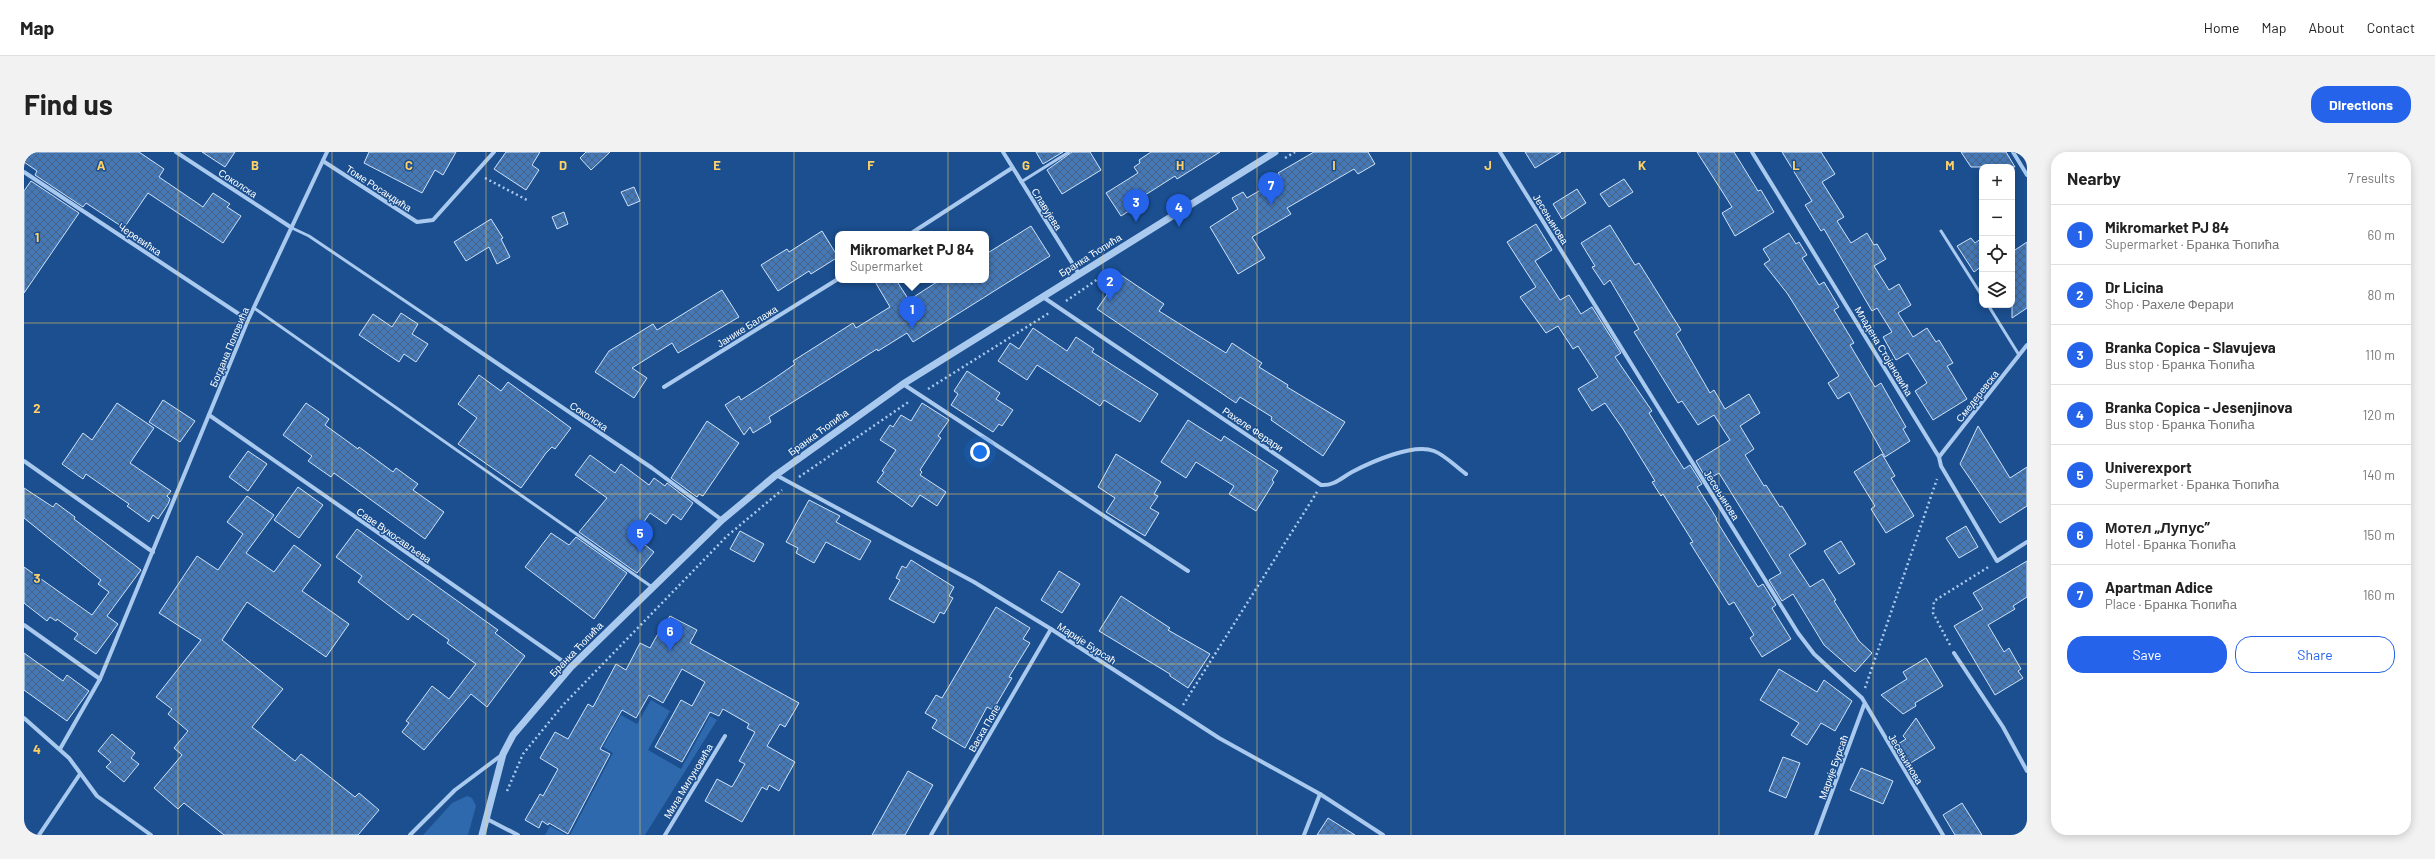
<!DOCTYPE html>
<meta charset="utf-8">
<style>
body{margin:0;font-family:Barlow,sans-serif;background:#f2f2f2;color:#222}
.controls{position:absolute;right:12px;top:12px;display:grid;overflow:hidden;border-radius:8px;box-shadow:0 2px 10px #0003}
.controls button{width:36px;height:36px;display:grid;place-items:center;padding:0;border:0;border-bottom:1px solid #e0e0e0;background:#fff;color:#222;font:20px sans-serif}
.you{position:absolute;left:956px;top:300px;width:14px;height:14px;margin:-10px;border:3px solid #fff;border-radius:50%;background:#1a73e8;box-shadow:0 0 0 6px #1a73e833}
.badge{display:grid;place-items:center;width:26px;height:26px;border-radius:50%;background:#2563eb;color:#fff;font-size:13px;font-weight:700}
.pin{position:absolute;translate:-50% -33px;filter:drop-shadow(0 1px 2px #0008)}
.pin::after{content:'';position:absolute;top:21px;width:14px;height:12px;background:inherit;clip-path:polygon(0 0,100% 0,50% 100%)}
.popup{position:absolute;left:811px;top:79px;width:154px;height:52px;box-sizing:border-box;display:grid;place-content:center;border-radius:8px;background:#fff;filter:drop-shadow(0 1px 3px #0005);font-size:13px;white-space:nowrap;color:#767676}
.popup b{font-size:15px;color:#222}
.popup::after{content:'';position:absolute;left:50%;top:100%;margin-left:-8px;border:8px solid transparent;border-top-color:#fff}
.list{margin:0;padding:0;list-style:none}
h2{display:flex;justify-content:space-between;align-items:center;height:52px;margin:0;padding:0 16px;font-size:17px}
h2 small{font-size:13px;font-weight:400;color:#767676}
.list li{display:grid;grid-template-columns:26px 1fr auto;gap:12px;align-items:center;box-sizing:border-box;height:60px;padding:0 16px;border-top:1px solid #e0e0e0}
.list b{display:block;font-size:15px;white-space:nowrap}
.list p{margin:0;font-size:13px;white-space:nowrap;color:#767676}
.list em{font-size:13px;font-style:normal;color:#767676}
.actions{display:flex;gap:8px;padding:12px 16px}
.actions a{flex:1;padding:9px 0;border:1px solid #2563eb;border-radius:16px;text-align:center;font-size:14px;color:#2563eb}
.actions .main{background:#2563eb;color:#fff}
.icon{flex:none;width:22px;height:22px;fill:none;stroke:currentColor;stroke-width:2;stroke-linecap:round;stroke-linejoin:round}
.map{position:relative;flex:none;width:2003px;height:683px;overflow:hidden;border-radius:16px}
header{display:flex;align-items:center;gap:24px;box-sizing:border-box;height:56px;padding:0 20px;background:#fff;border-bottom:1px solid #e0e0e0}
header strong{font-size:19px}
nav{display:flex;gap:22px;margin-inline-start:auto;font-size:14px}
.intro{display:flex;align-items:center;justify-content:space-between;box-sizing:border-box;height:96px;padding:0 24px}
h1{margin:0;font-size:28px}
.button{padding:10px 18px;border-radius:16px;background:#2563eb;color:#fff;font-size:14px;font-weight:700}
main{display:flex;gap:24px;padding:0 24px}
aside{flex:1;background:#fff;border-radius:16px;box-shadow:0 2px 10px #0003}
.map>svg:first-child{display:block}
.green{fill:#2e69ad}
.building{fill:url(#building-cross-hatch);stroke:#cfe3fa}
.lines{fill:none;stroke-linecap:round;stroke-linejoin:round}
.path{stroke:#a9c9ee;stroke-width:2.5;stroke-dasharray:2 3;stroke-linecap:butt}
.service{stroke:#a9c9ee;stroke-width:3}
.minor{stroke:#a9c9ee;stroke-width:4}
.tertiary{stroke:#a9c9ee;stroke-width:7}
.grid{fill:none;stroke:#ffd166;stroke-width:1;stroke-opacity:0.55}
.labels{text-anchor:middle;stroke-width:3;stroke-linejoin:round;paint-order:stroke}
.street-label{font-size:10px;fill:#fff;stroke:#1b4f8f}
.grid-label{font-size:13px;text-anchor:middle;font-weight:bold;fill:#ffd166;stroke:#1b4f8f;stroke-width:3;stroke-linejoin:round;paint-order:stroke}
</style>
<header>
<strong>Map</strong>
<nav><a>Home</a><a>Map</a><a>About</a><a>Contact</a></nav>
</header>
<div class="intro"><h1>Find us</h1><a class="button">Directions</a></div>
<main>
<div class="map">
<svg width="2003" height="683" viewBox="0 0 2003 683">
<defs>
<pattern id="building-cross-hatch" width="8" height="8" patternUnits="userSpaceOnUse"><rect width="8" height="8" fill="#4478b7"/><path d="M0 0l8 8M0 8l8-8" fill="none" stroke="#486282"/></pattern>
</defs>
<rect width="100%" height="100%" fill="#1b4f8f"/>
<g class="green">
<path d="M627 548 646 559 624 598 657 617 686 564 693 568 621 683H546L589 601 579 595 597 563 613 572Z"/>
<path d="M443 644 448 646 452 654 444 683H399L428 651Z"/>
<path d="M526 674 542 683H521Z"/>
</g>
<g class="building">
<path d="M0 0H115L140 17 135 25 179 55 189 41 206 52 203 55 217 64 199 91 124 41 100 76 62 51 59 55 11 23 13 19 0 10Z"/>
<path d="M178 0H211L201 15Z"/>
<path d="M345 0H432L419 23 411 18 398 41 340 11Z"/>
<path d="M482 0H516L508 13 515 18 502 38 470 17Z"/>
<path d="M562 0H586L567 18 556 6Z"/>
<path d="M1012 0H1039L1019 12Z"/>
<path d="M1048 0H1066L1077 18 1038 42 1023 18Z"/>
<path d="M1127 0H1196L1153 27 1151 24 1118 45 1121 49 1097 64 1082 41 1114 21 1110 15 1116 11 1115 8Z"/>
<path d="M1290 0H1344L1351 12 1334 22 1330 17 1263 56 1267 62 1228 85 1241 106 1214 122 1186 75 1214 57 1208 46 1219 40 1223 46 1257 26 1254 21Z"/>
<path d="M1501 0H1537L1511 16Z"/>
<path d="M1673 0H1710L1734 39 1737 38 1750 60 1711 84 1698 61 1708 55Z"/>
<path d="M1758 0H1797L1811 22 1798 30 1820 65 1813 69 1827 91 1843 81 1850 93 1853 92 1862 107 1850 114 1865 138 1875 132 1887 153 1874 161 1889 185 1903 176 1912 190 1915 188 1929 211 1923 214 1943 247 1909 268 1891 239 1903 231 1884 201 1872 208 1859 185 1868 180 1853 156 1848 159 1800 77 1797 79 1781 53 1788 49Z"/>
<path d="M1937 0H1982L1991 15H1947Z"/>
<path d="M1600 27 1609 40 1585 55 1576 42Z"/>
<path d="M7 29 55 61 0 141V39Z"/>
<path d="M610 35 616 49 604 54 597 40Z"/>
<path d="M1553 37 1562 51 1538 67 1529 52Z"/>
<path d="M540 60 544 72 533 77 528 65Z"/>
<path d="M467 67 479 86 477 87 486 105 473 112 465 95 442 109 430 90Z"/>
<path d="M1512 72 1528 98 1511 109 1536 148 1545 143 1557 162 1568 155 1597 201 1591 205 1628 259 1625 261 1651 303 1660 317 1666 313 1678 332 1673 335 1693 367 1692 368 1734 435 1739 432 1752 453 1748 456 1749 458 1767 487 1738 505 1726 486 1730 483 1710 450 1705 453 1666 391 1669 390 1639 342 1637 344 1628 330 1631 329 1599 277 1581 251 1568 259 1554 237 1574 225 1554 194 1549 197 1534 174 1522 181 1496 145 1512 135 1483 90Z"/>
<path d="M1586 73 1611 113 1615 111 1657 178 1652 182 1686 241 1690 238 1701 257 1725 242 1736 261 1716 274 1730 297 1721 303 1740 334 1742 333 1756 355 1758 354 1782 392 1765 403 1786 435 1799 427 1812 448 1810 449 1835 489 1848 501 1831 520 1800 493 1769 442 1758 449 1745 428 1757 421 1695 321 1683 328 1672 309 1706 288 1690 263 1674 273 1658 249 1654 251 1610 180 1615 177 1586 128 1580 133 1568 115 1571 114 1557 91Z"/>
<path d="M1007 74 1026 104 889 190 883 181 854 199 853 197 745 265 747 270 729 281 726 275 720 283 701 253 715 244 717 248 748 228 771 212 769 209 829 171 832 176 866 155 850 128H872L885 148 916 128H962V102Z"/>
<path d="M798 79 814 105 787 122 785 119 754 139 737 113 763 97 765 100Z"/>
<path d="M1765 81 1772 92 1775 90 1783 103 1778 106 1795 133 1800 130 1815 155 1810 158 1830 191 1826 193 1851 235 1857 231 1882 275 1879 277 1886 289 1861 305 1825 240 1814 247 1804 231 1815 224 1763 141 1740 112 1746 108 1739 97Z"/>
<path d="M1947 86 1951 91 1958 86V114L1950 120 1933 94Z"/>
<path d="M2003 90V156L1988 166V100Z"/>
<path d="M1097 123 1140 152 1135 159 1202 201 1208 191 1238 211 1235 215 1264 233 1263 235 1321 270 1299 304 1247 268 1248 265 1216 245 1212 251 1073 157Z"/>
<path d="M698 138 715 165 654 201 648 191 608 216 623 226 610 246 571 220 585 199 629 172 633 178Z"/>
<path d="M377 161 394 172 388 182 404 192 392 210 380 202 375 210 335 183 349 162 368 175Z"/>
<path d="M1009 176 1043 199 1052 185 1070 197 1068 200 1134 242 1116 270 1080 248 1076 254 1013 213 1003 228 974 209 986 191 995 197Z"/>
<path d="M943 219 976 241 972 247 989 258 978 274 975 272 969 280 927 253 934 242 930 239Z"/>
<path d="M455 223 477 239 484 230 547 276 531 297 528 295 522 301 497 336 434 292 453 266 434 252Z"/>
<path d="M139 248 171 269 156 290 125 270Z"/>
<path d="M93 251 130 276 106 311 147 339 143 344 146 347 144 352 134 367 129 363 125 370 103 354 105 352 62 322 59 327 38 312 59 281 68 288Z"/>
<path d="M282 251 305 267 301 273 334 297 335 295 369 320 372 316 394 332 389 338 420 360 401 387 310 321 307 325 284 309 288 304 259 283Z"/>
<path d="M898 251 925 268 914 284 917 286 896 318 898 320 896 323 922 340 913 354 896 343 888 355 853 330 860 320 858 319 872 298 856 288 866 273 869 275 877 263 887 269Z"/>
<path d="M1164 268 1197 289 1200 284 1254 319 1248 328 1250 330 1232 359 1205 342 1210 334 1172 310 1162 326 1137 310Z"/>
<path d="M683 269 715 291 679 344 675 342 673 345 647 326Z"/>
<path d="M1954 274 1986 326 2003 315V354L1976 371 1936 312Z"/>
<path d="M224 299 243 312 224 339 205 325Z"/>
<path d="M1092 302 1137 330 1130 342 1134 344 1126 356 1135 361 1121 384 1082 360 1091 346 1074 335Z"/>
<path d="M1858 302 1871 324 1867 326 1890 364 1862 381 1847 357 1851 354 1830 320Z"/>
<path d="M566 303 591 321 597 312 625 333 630 326 641 334 643 331 669 351 657 368 649 362 642 372 626 361 610 384 630 400 613 421 555 380 583 346 551 323Z"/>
<path d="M274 335 299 353 275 386 250 368Z"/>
<path d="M0 336 29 355 32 351 51 365 50 367 117 418 83 464 94 472 72 502 50 487 54 482 33 467 32 469 26 465 23 469 0 451V415L68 463 85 440 74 432 77 428 0 366Z"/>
<path d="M223 344 250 363 222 401 250 420 270 393 297 413 278 439 325 472 302 505 223 450 198 488 259 537 228 575 271 609 277 602 331 645 335 641 355 658 334 683H200L160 651 154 657 130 636 158 603 150 596 164 579 144 562 148 557 132 545 177 488 135 461 173 404 194 418 219 382 203 370Z"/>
<path d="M785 348 816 364 812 370 847 389 836 408 802 390 790 411 772 401 774 396 762 390Z"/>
<path d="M1942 374 1954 395 1935 406 1922 386Z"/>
<path d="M333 377 474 478 471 481 501 504 463 555 447 542 400 598 378 580 385 571 382 569 408 534 425 547 452 512 423 491 425 488 389 462 384 468 334 430 338 424 312 405Z"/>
<path d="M716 379 740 392 730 410 706 397Z"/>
<path d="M527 381 545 393 552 385 603 421 570 467 501 415Z"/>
<path d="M1817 389 1831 412 1815 422 1800 399Z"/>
<path d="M887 408 930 435 925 444 929 446 920 462 916 460 910 471 865 447 876 428 872 426 878 414 882 416Z"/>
<path d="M2003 409V445L1989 454 1991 457 1964 473 1980 500 1985 496 1997 517 1994 519 1999 526 1971 543 1930 474 1959 457 1949 441Z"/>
<path d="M1035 419 1056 432 1038 461 1017 448Z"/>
<path d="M1097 444 1146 476 1144 478 1186 502 1164 536 1146 524V522L1075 479Z"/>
<path d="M972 455 1006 476 999 487 1006 491 985 525 988 526 969 558 963 555 941 596 908 576 913 568 901 561 912 543 918 546Z"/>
<path d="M646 464 673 478 666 491 775 551 761 575 756 572 743 594 771 610 755 639 745 633 743 638 738 635 718 670 681 649 693 627 708 635 721 612 715 609 731 580 723 576 725 572 699 557 695 564 686 560 658 610 631 595 657 548 668 554 681 530 658 517 639 551 625 543 612 566 598 558 576 597 586 602 544 682 525 671 524 673 518 669 515 676 501 668 516 642 519 644 534 617 516 606 531 580 544 587 564 552 569 555 592 512 602 518 616 491 626 496 641 469 642 470Z"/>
<path d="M0 501 39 529 43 523 65 539 43 569 0 538Z"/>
<path d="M1902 506 1919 534 1891 551 1892 554 1879 562 1857 543 1883 527 1879 520Z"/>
<path d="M1755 517 1793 540 1800 528 1828 549 1811 579 1797 571 1783 593 1767 583 1775 571 1736 548Z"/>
<path d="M1892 566 1911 596 1885 612 1874 592 1882 587 1879 584Z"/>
<path d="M88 582 111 601 107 606 115 612 100 630 82 615 87 610 74 599Z"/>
<path d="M1759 605 1776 611 1762 646 1745 639Z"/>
<path d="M1837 616 1869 629 1859 652 1826 638Z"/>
<path d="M884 619 909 633 881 683H848Z"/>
<path d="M1938 651 1958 683H1931L1919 663Z"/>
<path d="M1304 666 1331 683H1293Z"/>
</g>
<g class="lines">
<g class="path">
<path d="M1261 6 1271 0"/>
<path d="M461 26 503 48"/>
<path d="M1042 149 1087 118"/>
<path d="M904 237 1025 161"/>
<path d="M775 325 886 249"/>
<path d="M1926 493 1909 461 1910 449 1966 414"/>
<path d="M1841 536 1913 327"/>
<path d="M1159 553 1293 340"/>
<path d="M483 639 499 602 539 553 703 384 758 338"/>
</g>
<g class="service">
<path d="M997 30 1045 0"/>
<path d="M268 76 285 84 421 176"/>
<path d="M1917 79 1958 144"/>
<path d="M1964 153 1995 203"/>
<path d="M230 156 628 435"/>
</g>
<g class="minor">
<path d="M152 0 268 76"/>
<path d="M979 0 1055 122"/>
<path d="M1476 0 1774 481 1790 502 1838 546 1919 683"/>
<path d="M1728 0 1915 305 1917 314 1973 409 2003 390"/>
<path d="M1989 0 2003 23"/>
<path d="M299 9 393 70 409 68 470 0"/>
<path d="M0 20 224 168"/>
<path d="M886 82 988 16"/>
<path d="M1019 145 1297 333C1310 334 1317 326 1328 320 1347 310 1389 291 1410 299 1421 303 1432 315 1442 322"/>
<path d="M421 176 628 316 698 368"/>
<path d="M879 232 1164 419"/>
<path d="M640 235 814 127"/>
<path d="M185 263 547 515"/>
<path d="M1915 305 2003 193"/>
<path d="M0 309 129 400"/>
<path d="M752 323 950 430 1027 477 1195 586 1296 642 1359 683"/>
<path d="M0 473 76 527"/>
<path d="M1930 501 1979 575 2003 619"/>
<path d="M0 566 45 606 73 644 127 683"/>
<path d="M36 597 76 527 224 168 303 0"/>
<path d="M461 666 494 683"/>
<path d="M15 683 56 622"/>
<path d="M386 683 431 638 479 602"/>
<path d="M641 683 701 584"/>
<path d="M907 683 1027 477"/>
<path d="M1280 683 1296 642"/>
<path d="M1792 683 1840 553"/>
</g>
<path class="tertiary" d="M458 683 479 602 489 583 547 515 698 368 752 323 879 232 1251 0"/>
</g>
<path class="grid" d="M154 0V683M308 0V683M462 0V683M616 0V683M770 0V683M924 0V683M1079 0V683M1233 0V683M1387 0V683M1541 0V683M1695 0V683M1849 0V683M0 171H2003M0 342H2003M0 512H2003"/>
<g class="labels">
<g class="street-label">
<text transform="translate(214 31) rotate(33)" y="4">Соколска</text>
<text transform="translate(355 36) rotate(33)" y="4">Томе Росандића</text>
<text transform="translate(1023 57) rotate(58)" y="4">Славујева</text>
<text transform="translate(1527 67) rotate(58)" y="4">Јесењинова</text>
<text transform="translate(116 87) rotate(34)" y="4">Черевићка</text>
<text transform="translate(1066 103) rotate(-32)" y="4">Бранка Ћопића</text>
<text transform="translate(723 174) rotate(-32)" y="4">Јанике Балажа</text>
<text transform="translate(205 195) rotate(-67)" y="4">Богдана Поповића</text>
<text transform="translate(1860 199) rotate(59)" y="4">Младена Стојановића</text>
<text transform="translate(1953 244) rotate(-52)" y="4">Смедеревска</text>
<text transform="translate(565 264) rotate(34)" y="4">Соколска</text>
<text transform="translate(1229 277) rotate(34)" y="4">Рахеле Ферари</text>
<text transform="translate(794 280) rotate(-36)" y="4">Бранка Ћопића</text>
<text transform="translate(1698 343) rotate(58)" y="4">Јесењинова</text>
<text transform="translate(370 383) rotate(35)" y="4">Саве Вукосављева</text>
<text transform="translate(1063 491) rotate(33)" y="4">Марије Бурсаћ</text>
<text transform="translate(552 497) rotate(-46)" y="4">Бранка Ћопића</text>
<text transform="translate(960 576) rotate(-60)" y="4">Васка Попе</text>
<text transform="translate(1882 607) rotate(59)" y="4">Јесењинова</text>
<text transform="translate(1809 615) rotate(-70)" y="4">Марије Бурсаћ</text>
<text transform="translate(664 629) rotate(-59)" y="4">Мила Милуновића</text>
</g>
</g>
<g class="grid-label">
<text x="77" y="18">A</text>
<text x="231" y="18">B</text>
<text x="385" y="18">C</text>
<text x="539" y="18">D</text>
<text x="693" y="18">E</text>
<text x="847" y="18">F</text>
<text x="1002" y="18">G</text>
<text x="1156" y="18">H</text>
<text x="1310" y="18">I</text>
<text x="1464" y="18">J</text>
<text x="1618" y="18">K</text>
<text x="1772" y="18">L</text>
<text x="1926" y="18">M</text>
<text x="13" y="90">1</text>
<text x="13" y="261">2</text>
<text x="13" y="431">3</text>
<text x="13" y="602">4</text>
</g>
</svg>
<div class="controls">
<button>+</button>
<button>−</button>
<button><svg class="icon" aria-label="locate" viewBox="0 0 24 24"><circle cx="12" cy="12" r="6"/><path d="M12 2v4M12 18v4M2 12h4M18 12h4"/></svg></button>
<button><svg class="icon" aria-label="layers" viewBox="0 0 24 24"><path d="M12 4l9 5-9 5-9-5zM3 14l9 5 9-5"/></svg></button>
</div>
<div class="you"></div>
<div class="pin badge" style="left:888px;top:177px">1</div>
<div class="popup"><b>Mikromarket PJ 84</b>Supermarket</div>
<div class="pin badge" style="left:1086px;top:149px">2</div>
<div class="pin badge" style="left:1112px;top:70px">3</div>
<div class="pin badge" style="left:1155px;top:75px">4</div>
<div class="pin badge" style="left:616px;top:401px">5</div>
<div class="pin badge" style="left:646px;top:499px">6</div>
<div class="pin badge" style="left:1247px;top:53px">7</div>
</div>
<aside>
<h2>Nearby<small>7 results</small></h2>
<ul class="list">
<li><span class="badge">1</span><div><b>Mikromarket PJ 84</b><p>Supermarket · Бранка Ћопића</p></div><em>60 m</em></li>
<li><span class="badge">2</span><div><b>Dr Licina</b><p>Shop · Рахеле Ферари</p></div><em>80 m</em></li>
<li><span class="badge">3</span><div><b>Branka Copica - Slavujeva</b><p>Bus stop · Бранка Ћопића</p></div><em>110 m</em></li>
<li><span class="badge">4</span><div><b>Branka Copica - Jesenjinova</b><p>Bus stop · Бранка Ћопића</p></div><em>120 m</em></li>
<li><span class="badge">5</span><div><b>Univerexport</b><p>Supermarket · Бранка Ћопића</p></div><em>140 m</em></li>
<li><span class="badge">6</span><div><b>Мотел „Лупус”</b><p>Hotel · Бранка Ћопића</p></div><em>150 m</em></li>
<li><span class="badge">7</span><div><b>Apartman Adice</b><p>Place · Бранка Ћопића</p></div><em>160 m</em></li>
</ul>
<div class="actions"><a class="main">Save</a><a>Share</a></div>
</aside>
</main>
